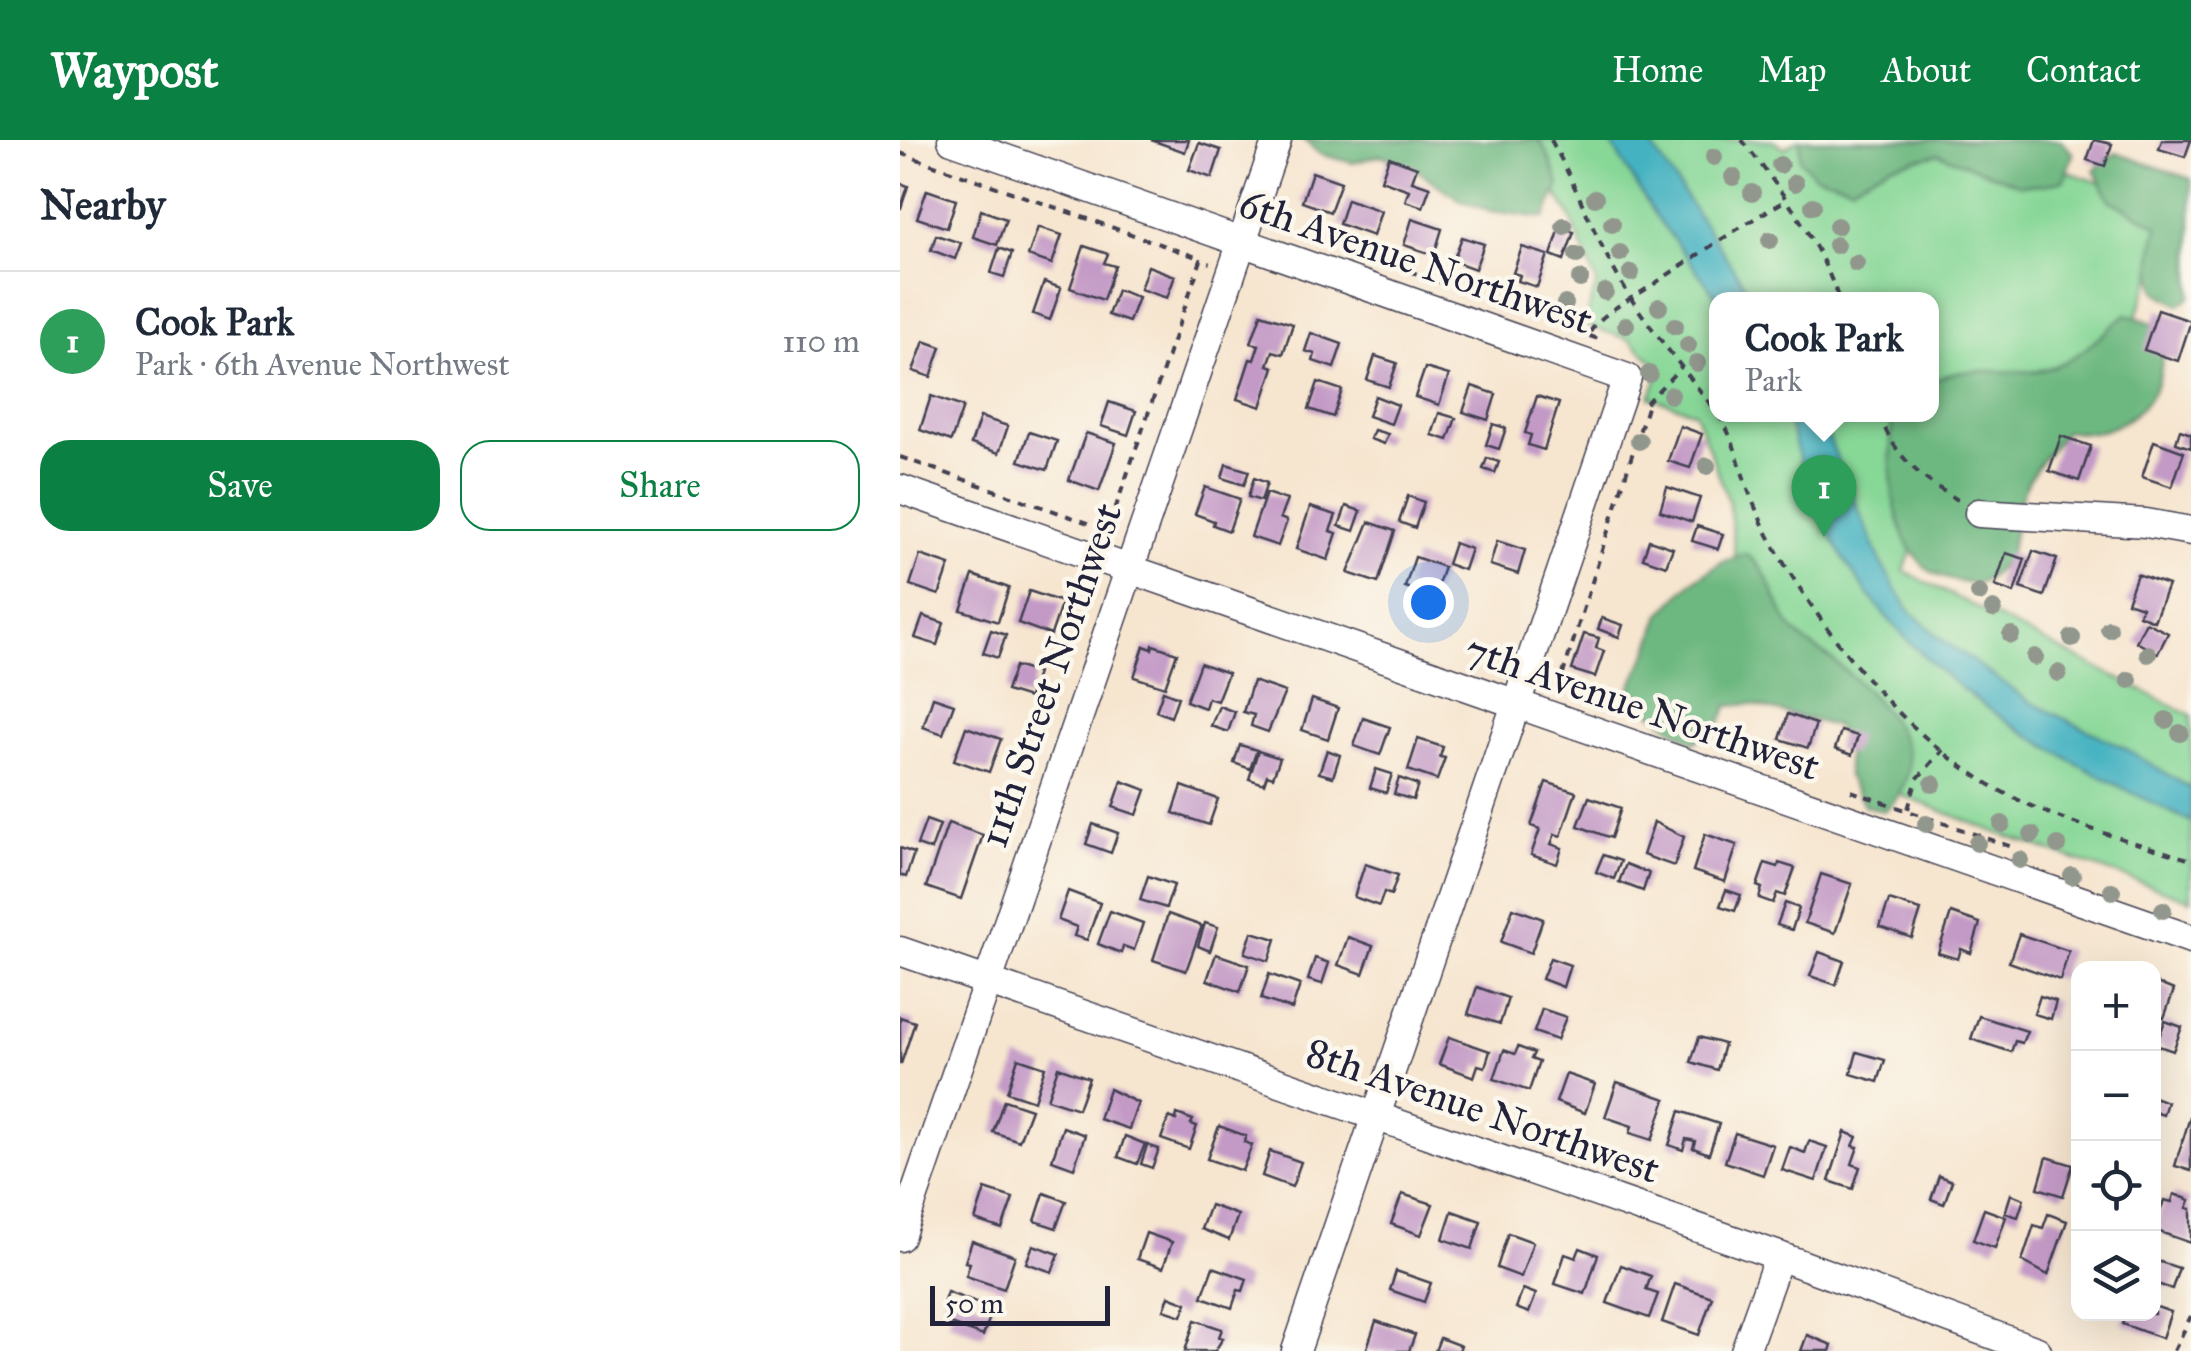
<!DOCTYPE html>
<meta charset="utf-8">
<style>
body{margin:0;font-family:"IM FELL Great Primer",serif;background:#f2f2f3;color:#1f2937}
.controls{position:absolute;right:30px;bottom:30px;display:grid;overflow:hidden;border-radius:20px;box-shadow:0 10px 40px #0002}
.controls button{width:90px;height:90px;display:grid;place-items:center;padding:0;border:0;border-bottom:2px solid #e0e1e3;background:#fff;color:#1f2937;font:50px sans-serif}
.scale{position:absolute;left:30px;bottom:25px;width:180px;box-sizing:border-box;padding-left:10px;border:5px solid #22223b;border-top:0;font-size:28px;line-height:35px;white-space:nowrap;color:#22223b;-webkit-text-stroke:8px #fbf7ec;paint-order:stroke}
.you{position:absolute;left:528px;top:462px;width:35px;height:35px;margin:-25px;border:8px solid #fff;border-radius:50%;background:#1a73e8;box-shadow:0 0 0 15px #1a73e833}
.badge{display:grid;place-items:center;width:65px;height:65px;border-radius:50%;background:#0b8043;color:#fff;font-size:32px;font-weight:700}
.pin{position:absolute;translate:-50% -82px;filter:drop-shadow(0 2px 5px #0008)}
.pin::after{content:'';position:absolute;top:52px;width:35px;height:30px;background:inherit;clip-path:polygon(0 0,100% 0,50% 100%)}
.popup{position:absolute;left:809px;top:152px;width:230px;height:130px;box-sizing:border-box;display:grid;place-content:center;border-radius:20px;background:#fff;filter:drop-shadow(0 2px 8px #0005);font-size:32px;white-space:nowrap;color:#747a83}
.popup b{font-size:38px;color:#1f2937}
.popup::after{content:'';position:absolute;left:50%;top:100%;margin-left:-20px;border:20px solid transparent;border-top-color:#fff}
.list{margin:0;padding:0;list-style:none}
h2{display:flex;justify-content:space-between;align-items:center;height:130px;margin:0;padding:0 40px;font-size:42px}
h2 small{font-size:32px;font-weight:400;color:#747a83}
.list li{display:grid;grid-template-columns:65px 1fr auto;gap:30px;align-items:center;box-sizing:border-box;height:140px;padding:0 40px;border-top:2px solid #e0e1e3}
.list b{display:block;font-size:38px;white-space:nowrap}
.list p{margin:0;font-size:32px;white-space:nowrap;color:#747a83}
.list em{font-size:32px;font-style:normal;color:#747a83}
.actions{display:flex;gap:20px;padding:30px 40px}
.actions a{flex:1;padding:22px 0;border:2px solid #0b8043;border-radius:30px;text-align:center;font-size:35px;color:#0b8043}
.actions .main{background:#0b8043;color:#fff}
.icon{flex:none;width:55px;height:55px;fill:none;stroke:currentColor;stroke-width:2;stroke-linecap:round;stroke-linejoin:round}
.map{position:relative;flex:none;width:1291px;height:1211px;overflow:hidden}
header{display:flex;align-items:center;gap:60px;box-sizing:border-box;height:140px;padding:0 50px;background:#0b8043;color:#fff}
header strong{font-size:48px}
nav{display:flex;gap:55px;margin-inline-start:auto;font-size:35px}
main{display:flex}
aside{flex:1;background:#fff}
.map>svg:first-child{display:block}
.green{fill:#87d797;stroke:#547c69;stroke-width:2.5;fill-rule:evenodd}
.forest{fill:#6db880;stroke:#486d5e;stroke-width:2.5}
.water{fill:#45b2c1;stroke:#346a7e;stroke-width:2.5}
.building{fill:#c39ac6}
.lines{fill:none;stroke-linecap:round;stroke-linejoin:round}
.minor-casing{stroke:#423f51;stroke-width:31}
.path{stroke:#423f51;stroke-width:4;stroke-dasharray:8 8;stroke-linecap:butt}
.minor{stroke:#fff;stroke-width:28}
.tree{fill:#92978d}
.labels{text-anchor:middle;stroke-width:9;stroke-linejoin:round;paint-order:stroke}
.street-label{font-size:40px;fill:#22223b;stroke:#fbf7ec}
</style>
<header>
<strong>Waypost</strong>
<nav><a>Home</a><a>Map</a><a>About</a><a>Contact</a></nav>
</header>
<main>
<aside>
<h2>Nearby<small></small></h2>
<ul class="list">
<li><span class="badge" style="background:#2e9e5b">1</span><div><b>Cook Park</b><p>Park · 6th Avenue Northwest</p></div><em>110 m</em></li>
</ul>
<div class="actions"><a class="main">Save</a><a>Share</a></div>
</aside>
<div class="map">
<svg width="1291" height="1211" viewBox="0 0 1291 1211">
<rect width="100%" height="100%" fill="#fbf7ec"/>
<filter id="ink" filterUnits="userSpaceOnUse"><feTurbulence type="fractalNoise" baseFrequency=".01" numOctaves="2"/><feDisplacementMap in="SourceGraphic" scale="20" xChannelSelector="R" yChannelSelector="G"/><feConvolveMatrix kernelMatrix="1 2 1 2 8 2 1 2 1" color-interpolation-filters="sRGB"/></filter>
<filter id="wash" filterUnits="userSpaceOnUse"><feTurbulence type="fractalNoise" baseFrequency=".0048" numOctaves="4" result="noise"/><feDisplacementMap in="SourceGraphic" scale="40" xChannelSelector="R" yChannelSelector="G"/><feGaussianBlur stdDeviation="2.25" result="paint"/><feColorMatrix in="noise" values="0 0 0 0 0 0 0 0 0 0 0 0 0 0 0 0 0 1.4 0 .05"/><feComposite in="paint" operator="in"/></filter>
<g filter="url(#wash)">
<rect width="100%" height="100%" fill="#f6e5cf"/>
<path class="green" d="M623 0H872L884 8 898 0H1076L1276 69 1201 274 1075 231 1004 431 1291 575V760L1095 692 960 639 979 581 841 465 829 362 795 272 750 257 761 229 729 199 684 185 697 143 669 74ZM816 160H1032V274H816Z"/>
<g class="forest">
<path d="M404 0H639L647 12 659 44 645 78 590 71 560 60 512 27 481 15 453 23 420 14Z"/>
<path d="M900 0H1161L1173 14 1164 40 1144 45 1118 44 1039 14 991 25 951 46 914 35 900 19Z"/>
<path d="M1216 13 1291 39V157L1279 165 1257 152C1249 129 1252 109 1258 86L1210 60 1194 30Z"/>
<path d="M1226 174 1253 183C1277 232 1249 279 1197 292 1187 294 1175 292 1165 291 1151 311 1134 327 1124 350 1106 391 1127 417 1077 445 1061 442 1038 439 1025 427 987 390 989 323 992 275L1032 274V241C1070 224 1094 234 1133 231 1170 229 1200 196 1226 174Z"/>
<path d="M846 414C872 431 874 465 893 490 902 502 918 509 930 518 960 542 1024 599 1005 641 999 655 996 663 983 671L965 666 947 636V603L935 586 850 564 828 566 818 588 794 602C770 589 751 570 726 556L749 510 761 474 792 442 822 422Z"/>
</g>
<g class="water">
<path d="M709 0H748L854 159H818L753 72Z"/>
<path d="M886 275H919L982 425 1008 469 1040 498 1130 562 1225 608 1291 649V682C1136 606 994 533 917 369 903 340 897 305 886 275Z"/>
</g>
<g id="blocks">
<g class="building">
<path d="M251 0H289L285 12Z"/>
<path d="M1194 0 1212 4 1205 26 1187 20Z"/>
<path d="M1262 0H1291L1285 17 1259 9Z"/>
<path d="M299 3 321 10 312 38 289 30Z"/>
<path d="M489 17 517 27 512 41 530 47 523 67 505 61 509 50 481 40Z"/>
<path d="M412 32 441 42 430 72 402 62Z"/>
<path d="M0 43 8 46 1 68H0Z"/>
<path d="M27 50 56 60 47 88 17 78Z"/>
<path d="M447 59 481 71 473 96 439 84Z"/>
<path d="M81 70 106 79 97 105 73 97Z"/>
<path d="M512 79 542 89 534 115 504 105Z"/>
<path d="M138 87 162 95 152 124 128 116Z"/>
<path d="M660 88 674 92 664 120 651 115Z"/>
<path d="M36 95 61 103 55 119 31 110Z"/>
<path d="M562 97 584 104 575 129 553 121Z"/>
<path d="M184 106 208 114 204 123 215 126 203 160 170 148Z"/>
<path d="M622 107 648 115 637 147 618 141 620 135 613 133Z"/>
<path d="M99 108 112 113 104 137 91 133Z"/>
<path d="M248 126 275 136 267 158 240 149Z"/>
<path d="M144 142 161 148 150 180 133 174Z"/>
<path d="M217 150 238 157 229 182 208 175Z"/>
<path d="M1258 170 1291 181 1278 221 1244 210Z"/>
<path d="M361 174 393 184 383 214 373 211 368 225 374 227 361 267 337 259 350 219 354 220 359 205 351 203Z"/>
<path d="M411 193 442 204 434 228 413 221 415 214 405 211Z"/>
<path d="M24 201 41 207 31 237 13 231Z"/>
<path d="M475 216 497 223 489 247 467 240Z"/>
<path d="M525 228 549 235 539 265 515 257Z"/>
<path d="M418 242 442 250 433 277 409 269Z"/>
<path d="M572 246 596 254 588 280 563 272Z"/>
<path d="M31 256 63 267 51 301 20 290Z"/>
<path d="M475 256 498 265 491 284 468 276Z"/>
<path d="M637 256 659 263 644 310 628 305 631 295 625 293Z"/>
<path d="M209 262 236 271 228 295 201 286Z"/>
<path d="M539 273 556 278 548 300 532 295Z"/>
<path d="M80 277 108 286 99 313 71 304Z"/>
<path d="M593 284 606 288 599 309 586 305Z"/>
<path d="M780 286 802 294 790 328 768 321Z"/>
<path d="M474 290 488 294 484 304 470 299Z"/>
<path d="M1280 290 1291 294V308L1276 303Z"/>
<path d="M129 292 157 301 147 330 119 321Z"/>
<path d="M186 293 216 303 199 351 169 340Z"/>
<path d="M1161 296 1191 306 1179 341 1149 331Z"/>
<path d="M1254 301 1284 312 1272 347 1242 337Z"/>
<path d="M587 318 599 322 595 333 583 329Z"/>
<path d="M326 324 349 331 344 345 322 338Z"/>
<path d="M354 338 367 343 361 361 348 357Z"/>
<path d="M305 347 340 359 329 391 313 385 314 381 295 374Z"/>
<path d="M767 347 800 358 792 382 760 371Z"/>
<path d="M366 353 387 360 380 378 387 381 378 406 351 397Z"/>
<path d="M508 356 524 362 515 388 499 382Z"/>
<path d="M446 366 461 371 454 391 439 386Z"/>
<path d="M410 367 436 375 430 391 437 393 428 420 396 409Z"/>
<path d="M469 382 495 391 478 443 448 433Z"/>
<path d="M797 386 823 394 818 409 792 401Z"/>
<path d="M749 400 773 408 766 426 743 418Z"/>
<path d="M597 401 625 410 618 434 590 425Z"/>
<path d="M554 403 571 409 564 430 547 424Z"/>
<path d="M1133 411 1157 419 1144 456 1120 448Z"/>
<path d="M1106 413 1125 419 1114 453 1095 446Z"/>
<path d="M20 415 50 425 39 455 10 445Z"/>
<path d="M515 417 544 427 534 457 505 447Z"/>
<path d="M1237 434 1268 445 1254 481 1239 475 1242 467 1227 462Z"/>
<path d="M73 435 109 448 98 482 61 470Z"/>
<path d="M129 451 162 462 151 495 118 483Z"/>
<path d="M23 476 44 483 37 505 15 498Z"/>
<path d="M702 478 723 485 719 497 698 489Z"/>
<path d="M1246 482 1268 493 1258 513 1236 502Z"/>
<path d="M91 490 106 495 98 518 83 513Z"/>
<path d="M684 494 699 498 696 508 704 511 695 537 672 530Z"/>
<path d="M253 505 277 513 265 547 234 537 244 506 252 509Z"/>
<path d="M300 523 328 533 317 561 308 558 305 568 286 561Z"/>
<path d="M115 526 137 533 129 558 106 551Z"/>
<path d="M353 541 385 552 368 592 351 586 354 575 343 572Z"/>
<path d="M263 551 278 557 271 577 256 571Z"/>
<path d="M33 557 54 564 43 594 23 587Z"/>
<path d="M412 559 438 568 428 599 402 590Z"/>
<path d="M319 566 335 572 328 592 311 586Z"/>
<path d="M888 574 916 584 908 608 880 599Z"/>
<path d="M463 578 490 587 480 615 454 606Z"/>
<path d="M66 587 101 599 89 632 54 620Z"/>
<path d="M941 591 958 596 952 615 935 609Z"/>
<path d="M518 599 543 607 540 617 545 618 537 640 508 630Z"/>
<path d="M340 605 357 610 350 629 334 623Z"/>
<path d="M427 610 440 615 433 637 419 633Z"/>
<path d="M358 611 380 618 373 637 367 635 364 644 349 639Z"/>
<path d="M476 629 492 634 486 653 470 648Z"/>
<path d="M499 638 518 645 513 660 494 654Z"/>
<path d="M222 641 246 650 237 675 213 667Z"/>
<path d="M646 642 676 652 661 696 655 694 651 704 662 708 657 724 631 715 640 689 631 686Z"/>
<path d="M282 646 318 659 309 685 273 673Z"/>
<path d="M689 657 721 668 711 698 678 686Z"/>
<path d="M26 680 40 685 31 710 17 705Z"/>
<path d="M754 682 784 697 774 726 743 715Z"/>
<path d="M48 683 83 695 61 759 26 747Z"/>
<path d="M193 684 218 693 211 713 186 704Z"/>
<path d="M805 694 837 705 825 742 793 731Z"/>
<path d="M0 708 14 713 6 737 0 735Z"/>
<path d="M703 715 721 721 714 739 696 732Z"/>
<path d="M865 723 878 727 879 723 895 728 885 756 877 753 873 763 859 758 862 748 857 746Z"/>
<path d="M465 724 498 735 491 755 484 752 479 766 454 757Z"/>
<path d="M726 724 749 733 743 751 719 742Z"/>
<path d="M921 734 952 744 935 793 905 783Z"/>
<path d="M248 736 274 745 266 768 240 760Z"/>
<path d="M826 750 841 755 835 771 820 766Z"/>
<path d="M168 751 200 763 187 800 174 796 177 787 158 780Z"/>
<path d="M989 760 1021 770 1012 798 980 787Z"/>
<path d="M885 763 899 768 892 790 877 785Z"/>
<path d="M613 768 643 779 631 813 601 802Z"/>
<path d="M210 771 243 783 234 810 223 806 221 813 198 804Z"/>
<path d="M1051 773 1080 783 1071 813 1061 809 1058 819 1038 813Z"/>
<path d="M268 774 302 786 286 831 253 820Z"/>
<path d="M305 783 318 787 310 811 298 806Z"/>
<path d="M352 792 376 799 369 821 345 813Z"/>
<path d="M1119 794 1169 811 1160 840 1109 822Z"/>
<path d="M448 797 473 806 463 834 438 825Z"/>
<path d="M919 812 944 821 936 845 910 836Z"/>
<path d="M316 814 349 825 340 852 307 840Z"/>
<path d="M415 818 429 823 422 844 408 840Z"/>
<path d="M650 818 670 825 663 847 642 839Z"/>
<path d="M369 834 400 845 392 869 361 859Z"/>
<path d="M1254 842 1274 850 1264 878 1254 875Z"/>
<path d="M577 847 608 858 600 884 568 874Z"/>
<path d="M1140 856 1156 861 1151 879 1134 874Z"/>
<path d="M642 869 666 877 657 900 634 892Z"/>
<path d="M1079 876 1127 891 1122 903 1115 901 1111 912 1071 899Z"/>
<path d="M0 877 15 882 1 924H0Z"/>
<path d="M1265 881 1282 887 1273 911 1256 905Z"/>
<path d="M549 897 590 911 585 927 578 925 574 937 539 924Z"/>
<path d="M799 897 824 904 817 930 791 922Z"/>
<path d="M618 907 634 913 631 919 639 922 629 951 594 939 604 910 615 914Z"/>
<path d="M957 912 985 920 978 942 951 934Z"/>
<path d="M118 918 145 927 134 961 107 952Z"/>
<path d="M158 927 189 938 178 969 147 959Z"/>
<path d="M666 934 695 944 685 973 656 962Z"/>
<path d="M717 942 766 959 752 1000 730 993 732 986 705 977Z"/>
<path d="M209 949 238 963 229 989 199 979Z"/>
<path d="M1254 957 1267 962 1263 975 1254 972Z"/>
<path d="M104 960 131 969 119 1001 93 992Z"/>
<path d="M780 971 819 984 809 1014 793 1008 795 1001 786 999 783 1010 769 1005Z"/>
<path d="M277 974 293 980 291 984 297 986 289 1009 261 999 269 977 276 980Z"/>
<path d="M1290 977H1291V1031L1275 1026Z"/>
<path d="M319 986 346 996 344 1002 352 1005 342 1031 307 1019Z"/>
<path d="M163 987 185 995 174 1028 152 1020Z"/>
<path d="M945 992 957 997 953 1006 958 1007 952 1024 960 1027 953 1049 929 1041Z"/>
<path d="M835 993 873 1005 863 1035 825 1022Z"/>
<path d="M225 996 245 1004 237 1024 218 1017Z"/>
<path d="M909 1001 927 1007 916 1041 882 1030 890 1007 905 1013Z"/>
<path d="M247 1005 259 1009 252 1028 241 1024Z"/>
<path d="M370 1011 401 1022 392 1047 362 1036Z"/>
<path d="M1147 1017 1173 1025 1163 1056 1138 1048Z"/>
<path d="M1039 1036 1052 1041 1044 1064 1031 1059Z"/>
<path d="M85 1049 113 1058 102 1089 75 1080Z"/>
<path d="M144 1053 166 1061 156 1088 135 1081Z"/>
<path d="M502 1054 533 1064 521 1095 491 1084Z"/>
<path d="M1111 1054 1124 1059 1118 1077 1105 1073Z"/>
<path d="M1274 1054 1290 1060 1287 1068 1291 1069V1103L1254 1090 1264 1060 1272 1062Z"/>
<path d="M310 1065 338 1075 329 1100 301 1089Z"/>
<path d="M1084 1069 1106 1077 1095 1108 1073 1100Z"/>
<path d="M552 1071 581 1081 572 1109 543 1099Z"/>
<path d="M1148 1074 1167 1081 1148 1135 1122 1121 1134 1085 1143 1088Z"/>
<path d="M246 1093 272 1102 263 1128 237 1119Z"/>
<path d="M608 1093 633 1102 621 1137 597 1128Z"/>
<path d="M72 1101 115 1116 104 1149 66 1136 70 1123 65 1122Z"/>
<path d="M133 1105 159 1114 152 1132 126 1123Z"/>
<path d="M680 1108 698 1115 685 1154 655 1144 665 1114 676 1118Z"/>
<path d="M1254 1120 1279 1128 1272 1149 1254 1143Z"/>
<path d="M721 1125 751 1136 746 1150 758 1154 749 1178 707 1163Z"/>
<path d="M313 1127 347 1139 343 1151 338 1150 332 1168 302 1157Z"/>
<path d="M496 1131 531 1143 524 1162 490 1150Z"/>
<path d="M775 1144 812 1157 799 1195 762 1182Z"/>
<path d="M623 1149 636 1154 629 1173 616 1168Z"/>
<path d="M47 1152 93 1169 83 1196 48 1183 53 1168 43 1164Z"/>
<path d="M269 1156 287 1163 282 1176 264 1170Z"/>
<path d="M1254 1166 1271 1172 1262 1198 1222 1184 1226 1174H1254Z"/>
<path d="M295 1180 322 1189 319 1197 323 1198 315 1211H285Z"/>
<path d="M476 1181 515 1195 509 1211H466Z"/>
<path d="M907 1195 932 1205 930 1211H901Z"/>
<path d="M540 1198 561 1206 559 1211H535Z"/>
</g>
</g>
</g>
<g filter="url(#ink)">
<use href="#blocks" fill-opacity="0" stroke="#423f51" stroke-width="2.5"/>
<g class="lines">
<defs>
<g id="minor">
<path d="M52 0 727 238 396 1211"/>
<path d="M0 349 1291 799"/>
<path d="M1079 373 1246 383 1291 391"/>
<path d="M0 811 879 1116 1137 1211"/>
<path d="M0 1097 377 0"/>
<path d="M845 1211 879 1116"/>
</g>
</defs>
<use href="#minor" class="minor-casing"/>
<g class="path">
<path d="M651 0C680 52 699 110 732 160 758 199 789 235 816 272"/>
<path d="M842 0C880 49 919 100 939 160"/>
<path d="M0 13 302 119"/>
<path d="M509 131 698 199"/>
<path d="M690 192C705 170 728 161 751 146 796 116 840 86 888 59"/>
<path d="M746 263 781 227"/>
<path d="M818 274C833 296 838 320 846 344 855 369 868 397 882 420 935 507 1003 593 1092 646 1152 681 1225 699 1291 720"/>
<path d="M979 274C994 316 1020 338 1058 360"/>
<path d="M0 317 208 390 206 395"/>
<path d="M217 394 208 390 301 120 310 123"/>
<path d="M658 550 748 264"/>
<path d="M951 651 1112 707"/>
<path d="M1008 669 1017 639 1043 610"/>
<path d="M1274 1211 1291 1176"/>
</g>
<use href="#minor" class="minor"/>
</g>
<g class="tree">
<circle cx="814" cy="17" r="9"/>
<circle cx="880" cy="25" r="9"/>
<circle cx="833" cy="37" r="9"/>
<circle cx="895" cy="43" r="9"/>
<circle cx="852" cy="53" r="9"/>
<circle cx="695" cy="58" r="9"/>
<circle cx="913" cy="66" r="9"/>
<circle cx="712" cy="84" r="9"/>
<circle cx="664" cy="86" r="9"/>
<circle cx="937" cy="86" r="9"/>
<circle cx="870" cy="100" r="9"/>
<circle cx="936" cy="105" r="9"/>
<circle cx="720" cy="113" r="9"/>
<circle cx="677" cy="115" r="9"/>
<circle cx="956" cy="123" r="9"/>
<circle cx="731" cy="133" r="9"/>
<circle cx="680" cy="139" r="9"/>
<circle cx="705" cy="152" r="9"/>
<circle cx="665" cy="164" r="9"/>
<circle cx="759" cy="167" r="9"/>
<circle cx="726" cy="185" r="9"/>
<circle cx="775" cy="186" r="9"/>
<circle cx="788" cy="205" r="9"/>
<circle cx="797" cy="223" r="9"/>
<circle cx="749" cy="234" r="9"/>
<circle cx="771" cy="255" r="9"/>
<circle cx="739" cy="301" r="9"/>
<circle cx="807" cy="326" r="9"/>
<circle cx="1079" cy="453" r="9"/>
<circle cx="1093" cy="469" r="9"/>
<circle cx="1209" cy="489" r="9"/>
<circle cx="1111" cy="495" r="9"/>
<circle cx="1172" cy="498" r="9"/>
<circle cx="1248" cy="514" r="9"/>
<circle cx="1135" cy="517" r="9"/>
<circle cx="1158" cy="533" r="9"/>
<circle cx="1229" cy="540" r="9"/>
<circle cx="1266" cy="580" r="9"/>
<circle cx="1280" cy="593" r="9"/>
<circle cx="1033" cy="644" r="9"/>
<circle cx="1026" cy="684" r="9"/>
<circle cx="1102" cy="684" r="9"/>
<circle cx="1132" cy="695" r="9"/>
<circle cx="1077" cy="703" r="9"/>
<circle cx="1158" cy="705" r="9"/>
<circle cx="1120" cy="720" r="9"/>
<circle cx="1172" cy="736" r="9"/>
<circle cx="1212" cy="751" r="9"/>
<circle cx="1263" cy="770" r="9"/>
</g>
</g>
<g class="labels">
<g class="street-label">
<text transform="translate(516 121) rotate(19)" y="14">6th Avenue Northwest</text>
<text transform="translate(150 535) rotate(-71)" y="14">11th Street Northwest</text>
<text transform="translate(743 567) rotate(19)" y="14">7th Avenue Northwest</text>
<text transform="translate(583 970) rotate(19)" y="14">8th Avenue Northwest</text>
</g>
</g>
</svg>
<div class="controls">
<button>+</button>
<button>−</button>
<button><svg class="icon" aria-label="locate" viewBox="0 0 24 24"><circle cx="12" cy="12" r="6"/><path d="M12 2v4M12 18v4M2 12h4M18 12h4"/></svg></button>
<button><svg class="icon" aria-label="layers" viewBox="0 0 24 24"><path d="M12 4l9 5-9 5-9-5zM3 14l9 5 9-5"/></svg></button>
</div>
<div class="scale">50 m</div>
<div class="you"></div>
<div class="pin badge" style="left:924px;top:397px;background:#2e9e5b">1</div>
<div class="popup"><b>Cook Park</b>Park</div>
</div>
</main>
